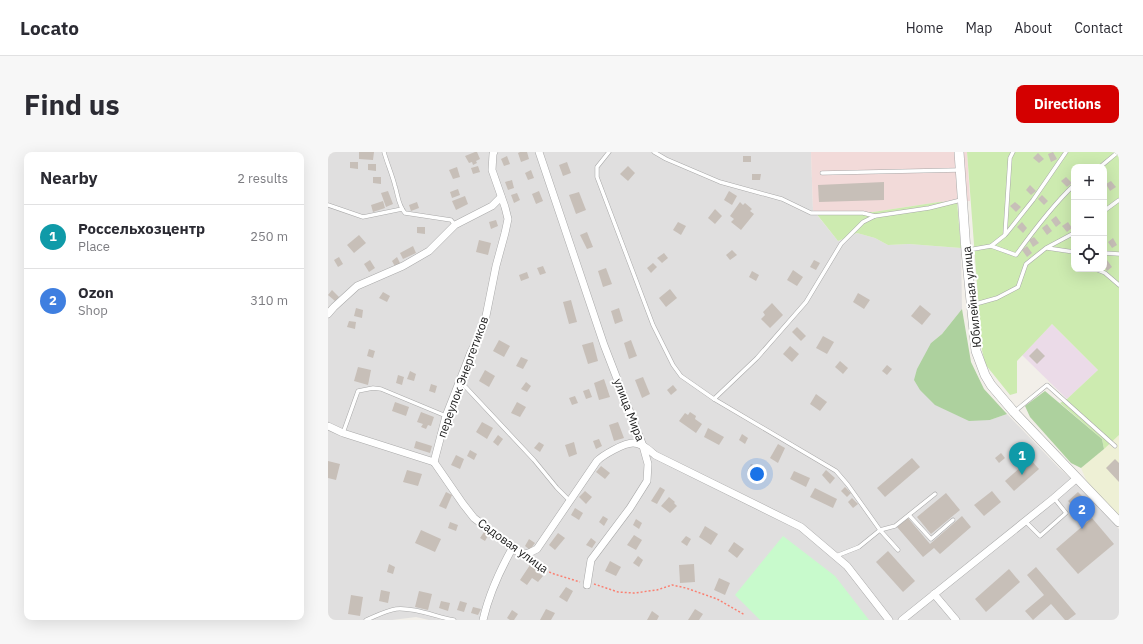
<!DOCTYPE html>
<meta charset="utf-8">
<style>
body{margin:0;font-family:"IBM Plex Sans",sans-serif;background:#f7f7f7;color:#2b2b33}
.controls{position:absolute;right:12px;top:12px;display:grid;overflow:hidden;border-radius:8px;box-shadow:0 4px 16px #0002}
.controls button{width:36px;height:36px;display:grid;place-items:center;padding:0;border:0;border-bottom:1px solid #e1e1e2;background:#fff;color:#2b2b33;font:20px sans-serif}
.you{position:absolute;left:429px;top:322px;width:14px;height:14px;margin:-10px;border:3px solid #fff;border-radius:50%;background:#1a73e8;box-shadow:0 0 0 6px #1a73e833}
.badge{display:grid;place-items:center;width:26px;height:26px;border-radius:50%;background:#d40000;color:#fff;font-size:13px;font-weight:700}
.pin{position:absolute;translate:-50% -33px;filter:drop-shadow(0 1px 2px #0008)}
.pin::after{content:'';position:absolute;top:21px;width:14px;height:12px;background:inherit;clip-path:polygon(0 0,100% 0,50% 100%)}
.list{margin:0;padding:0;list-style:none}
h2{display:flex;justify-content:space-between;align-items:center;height:52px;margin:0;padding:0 16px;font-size:17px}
h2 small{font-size:13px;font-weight:400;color:#7c7c81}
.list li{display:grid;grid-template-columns:26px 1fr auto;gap:12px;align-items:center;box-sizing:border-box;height:64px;padding:0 16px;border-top:1px solid #e1e1e2}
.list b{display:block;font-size:15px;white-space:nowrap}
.list p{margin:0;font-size:13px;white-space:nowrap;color:#7c7c81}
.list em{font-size:13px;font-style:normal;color:#7c7c81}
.icon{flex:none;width:22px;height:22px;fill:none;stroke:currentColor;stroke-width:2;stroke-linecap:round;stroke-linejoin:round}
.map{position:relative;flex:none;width:791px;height:468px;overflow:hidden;border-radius:8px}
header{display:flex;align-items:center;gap:24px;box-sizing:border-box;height:56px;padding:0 20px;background:#fff;border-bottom:1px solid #e1e1e2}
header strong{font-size:19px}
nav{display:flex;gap:22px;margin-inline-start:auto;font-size:14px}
.intro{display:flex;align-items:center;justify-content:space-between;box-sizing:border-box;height:96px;padding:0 24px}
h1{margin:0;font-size:28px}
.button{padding:10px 18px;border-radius:8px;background:#d40000;color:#fff;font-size:14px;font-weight:700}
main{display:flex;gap:24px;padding:0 24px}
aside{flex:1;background:#fff;border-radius:8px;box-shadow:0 4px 16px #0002}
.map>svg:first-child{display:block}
.residential{fill:#e0dfdf}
.commercial{fill:#f2dad9}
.industrial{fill:#ebdbe8}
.farmland{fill:#eef0d5}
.grass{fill:#cdebb0;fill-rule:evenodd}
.forest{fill:#add19e}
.park{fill:#c8facc}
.building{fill:#c7bfb8}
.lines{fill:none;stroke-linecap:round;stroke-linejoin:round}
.service-casing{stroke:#a9a9a9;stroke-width:4.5}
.minor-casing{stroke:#a9a9a9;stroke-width:8}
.tertiary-casing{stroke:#a9a9a9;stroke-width:10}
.path{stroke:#fa8072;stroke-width:1.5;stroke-dasharray:2 2;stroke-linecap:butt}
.service{stroke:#fff;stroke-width:3.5}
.minor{stroke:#fff;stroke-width:7}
.tertiary{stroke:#fff;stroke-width:9}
.labels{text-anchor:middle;stroke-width:4;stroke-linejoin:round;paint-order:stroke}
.street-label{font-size:12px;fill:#222;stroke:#fff}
</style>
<header>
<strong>Locato</strong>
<nav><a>Home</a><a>Map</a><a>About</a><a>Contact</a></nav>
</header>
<div class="intro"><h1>Find us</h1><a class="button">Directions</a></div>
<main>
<aside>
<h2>Nearby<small>2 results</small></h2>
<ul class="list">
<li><span class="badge" style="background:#0f9aa8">1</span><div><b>Россельхозцентр</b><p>Place</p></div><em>250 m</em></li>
<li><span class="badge" style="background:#3f7fe0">2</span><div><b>Ozon</b><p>Shop</p></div><em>310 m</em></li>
</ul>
</aside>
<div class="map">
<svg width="791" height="468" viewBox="0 0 791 468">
<rect width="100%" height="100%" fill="#f2efe9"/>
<path class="residential" d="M0 0H483L485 58 510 89 529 81 547 86 560 93 581 92 633 96 634 157 614 182 603 191 662 268 679 262 731 316 751 334 791 377V468H101L88 465 64 468H0Z"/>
<path class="commercial" d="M483 0H639L642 49 611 50 545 60H487L485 58Z"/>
<path class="industrial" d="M724 172 770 218 739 247 694 203Z"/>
<path class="farmland" d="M791 283V364L759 330 753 316Z"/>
<g class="grass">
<path d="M639 0H791V283L776 297 774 287 732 251 739 247 770 218 724 172 689 209V241L682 243 657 212 654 198ZM746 15H776V117H746Z"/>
<path d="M629 49 633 96 581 92 560 93 547 86 529 81 510 89 487 60H545L611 50Z"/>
</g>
<g class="forest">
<path d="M634 157 643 210 656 237 679 262 662 268 641 269 607 253 592 238 586 228 589 217 603 191 614 182Z"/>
<path d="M717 239 774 287 776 297 753 316 743 311 702 265 697 254Z"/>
</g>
<path class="park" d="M455 384 507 424 541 468H432L407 443Z"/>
<g class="building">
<path d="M31 0H46L45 8 31 7Z"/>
<path d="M147 0H149L152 7 148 9 149 11 145 13 144 10 141 11 137 4Z"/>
<path d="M192 0H199L201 7 193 10 190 1Z"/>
<path d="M725 0 729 7 723 10 720 2Z"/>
<path d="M710 1 716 7 711 11 705 6Z"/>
<path d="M179 4 182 12 176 14 173 7Z"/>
<rect x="415" y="4" width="8" height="6"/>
<path d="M22 10H30V17L22 16Z"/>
<path d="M239 10 243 21 235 24 231 13Z"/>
<path d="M40 12H48V19L40 18Z"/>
<path d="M150 14 152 20 145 22 143 16Z"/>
<path d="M300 14 307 21 300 29 292 22Z"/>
<path d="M129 15 132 25 125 27 121 18Z"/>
<path d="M203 18 206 26 200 28 197 21Z"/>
<path d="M424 22H433L432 28H424Z"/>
<path d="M45 25H53V32L45 31Z"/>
<path d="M738 25 744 31 739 35 733 29Z"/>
<path d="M184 28 186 36 180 38 177 30Z"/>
<path d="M783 29 788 35 782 39 778 32Z"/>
<path d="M556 30V48L491 50 490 33Z"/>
<path d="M702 33 708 39 703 43 698 38Z"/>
<path d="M130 37 132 43 124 46 122 40Z"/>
<path d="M60 39 65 52 58 55 53 41Z"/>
<path d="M211 39 215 49 208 52 204 42Z"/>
<path d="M401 39 409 44 404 53 396 48Z"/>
<path d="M251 40 258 58 248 62 241 43Z"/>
<path d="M189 41 192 48 186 51 183 43Z"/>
<path d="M714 43 720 49 716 53 710 47Z"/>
<path d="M137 44 140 52 128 58 124 49Z"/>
<path d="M55 49 57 56 45 60 43 53Z"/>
<path d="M89 50 91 56 83 59 81 53Z"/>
<path d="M412 50 415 53 417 51 424 57 422 59 426 62 413 78 403 70 406 67 402 64Z"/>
<path d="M687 50 693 55 688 60 682 54Z"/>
<path d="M387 57 394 64 387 72 380 66Z"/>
<path d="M728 64 733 71 728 75 723 68Z"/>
<path d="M168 68 170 74 163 77 161 70Z"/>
<path d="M350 70 358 74 353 83 345 78Z"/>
<path d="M694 70 699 76 695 81 689 75Z"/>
<path d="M740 70 744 76 739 80 734 74Z"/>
<path d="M719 72 724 79 719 83 714 76Z"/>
<path d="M89 75H97V82L89 81Z"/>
<path d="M259 80 265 95 259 97 252 83Z"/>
<path d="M31 83 38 91 26 101 19 93Z"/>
<path d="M706 85 711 91 705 95 701 88Z"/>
<path d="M785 86 789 93 784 96 780 90Z"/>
<path d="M151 88 163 91 160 103 148 100Z"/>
<path d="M85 94 88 101 75 107 72 101Z"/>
<path d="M699 94 704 101 699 105 694 98Z"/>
<path d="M404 98 409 103 402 108 398 103Z"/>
<path d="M336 101 340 106 334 111 329 106Z"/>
<path d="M11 105 15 112 10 115 6 108Z"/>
<path d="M69 105 73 113 68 116 64 109Z"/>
<path d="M42 108 47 116 41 120 36 112Z"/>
<path d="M486 108 492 111 488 118 482 115Z"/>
<path d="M779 108 784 115 779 119 776 114V111Z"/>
<path d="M325 111 329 115 323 121 319 116Z"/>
<path d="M215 114 218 121 212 123 209 116Z"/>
<path d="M278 116 284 132 275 135 270 119Z"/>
<path d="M465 118 475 125 469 134 459 128Z"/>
<path d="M424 119 431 123 428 129 421 125Z"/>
<path d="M199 120 201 126 193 129 191 123Z"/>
<path d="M342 137 349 146 338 155 331 146Z"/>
<path d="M4 138 11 145 7 149 0 143Z"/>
<path d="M55 140 62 144 59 150 51 146Z"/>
<path d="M530 141 542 148 536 157 525 150Z"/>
<path d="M243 148 249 170 241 172 235 150Z"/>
<path d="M444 151 455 163 442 176 433 167 437 163 435 160Z"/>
<path d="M592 153 603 162 594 173 583 164Z"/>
<path d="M28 156 35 158 34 166 26 164Z"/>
<path d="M291 156 295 169 287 172 283 159Z"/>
<path d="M21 169 28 170 27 177 19 175Z"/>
<path d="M469 175 478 184 473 189 464 180Z"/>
<path d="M495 184 506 190 499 202 488 196Z"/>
<path d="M171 188 182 194 176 205 165 199Z"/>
<path d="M303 188 309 204 301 207 296 191Z"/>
<path d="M265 190 270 209 260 212 254 193Z"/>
<path d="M462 194 471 202 464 210 455 202Z"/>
<path d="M709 196 717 204 709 212 701 204Z"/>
<path d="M41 197 47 199 45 206 39 204Z"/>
<path d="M193 205 200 208 195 217 188 214Z"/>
<path d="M512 209 520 216 515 222 507 215Z"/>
<path d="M559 213 564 217 559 223 554 219Z"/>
<path d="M30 215 43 218 40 233 26 229Z"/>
<path d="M157 218 167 224 161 235 151 229Z"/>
<path d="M82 219 88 222 86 229 79 227Z"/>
<path d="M70 223 76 225 74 233 68 231Z"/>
<path d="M315 225 322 242 314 246 307 228Z"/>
<path d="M276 227 282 245 271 248 266 231Z"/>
<path d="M198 230 203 234 199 240 193 237Z"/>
<path d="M103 232 109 234 107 241 101 239Z"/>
<path d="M345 233 349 238 343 243 339 238Z"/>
<path d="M261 237 264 245 258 247 255 239Z"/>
<path d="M488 242 499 250 492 259 482 252Z"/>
<path d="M247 244 250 251 244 253 241 246Z"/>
<path d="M67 250 81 255 78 264 64 259Z"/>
<path d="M189 250 198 255 192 265 183 261Z"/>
<path d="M93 260 106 265 103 274 100 273 98 277 93 275 95 272 89 270Z"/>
<path d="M362 260 368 264 367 267 374 272 368 281 351 269 357 261 360 263Z"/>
<path d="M154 270 165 276 159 287 148 280Z"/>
<path d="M290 270 296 286 286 289 281 273Z"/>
<path d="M380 276 396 285 391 293 376 285Z"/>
<path d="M414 282 420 286 417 292 411 288Z"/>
<path d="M170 283 175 287 170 294 165 290Z"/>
<path d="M271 287 274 294 268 297 265 289Z"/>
<path d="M88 289 104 294 102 301 86 296Z"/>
<path d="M211 290 216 293 212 300 206 296Z"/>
<path d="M246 290 249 302 241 305 237 293Z"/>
<path d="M450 292 457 296 450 311 442 306Z"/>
<path d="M142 298 149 302 146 308 139 304Z"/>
<path d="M673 301 677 306 671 311 667 306Z"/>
<path d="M128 303 136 307 132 317 123 313Z"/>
<path d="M584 306 592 315 557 345 549 336Z"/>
<path d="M702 307 711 317 686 339 677 329Z"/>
<path d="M787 307 791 311V330L778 316Z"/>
<path d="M0 309 12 312 8 328 0 326Z"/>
<path d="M423 312 429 314 425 322 419 319Z"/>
<path d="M273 314 282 321 277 327 268 320Z"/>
<path d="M79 318 94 322 90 334 75 330Z"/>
<path d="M498 318 507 326 502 332 494 323Z"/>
<path d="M466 319 482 326 478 335 462 327Z"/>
<path d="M332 335 337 338 329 352 323 349Z"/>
<path d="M517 335 523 341 519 345 513 339Z"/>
<path d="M487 336 509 347 505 356 482 345Z"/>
<path d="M257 339 264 345 258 352 251 345Z"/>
<path d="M664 339 673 350 656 364 646 353Z"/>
<path d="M118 340 124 343 118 357 111 354Z"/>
<path d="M750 340 759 349 749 358 740 349Z"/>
<path d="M618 341 632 358 603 382 589 365Z"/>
<path d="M341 345 347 350 346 351 349 354 342 361 333 354Z"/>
<path d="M524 346 530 352 525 356 520 350Z"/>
<path d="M247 356 255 361 251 368 243 363Z"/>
<path d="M275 364 280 367 276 374 271 370Z"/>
<path d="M634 364 643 375 612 402 606 396 595 405 569 375 580 366 602 392Z"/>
<path d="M764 366 786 392 750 422 728 397Z"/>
<path d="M308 367 314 371 311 377 305 373Z"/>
<path d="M122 370 130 373 128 379 120 376Z"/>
<path d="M377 374 390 382 383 393 371 385Z"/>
<path d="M93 378 113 387 107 400 87 391Z"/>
<path d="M156 380 161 382 157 389 152 386Z"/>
<path d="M230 381 237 386 227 398 221 393Z"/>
<path d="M306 383 314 388 308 398 299 393Z"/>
<path d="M358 384 363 387 359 394 353 390Z"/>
<path d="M263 386 268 390 264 396 258 393Z"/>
<path d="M201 387 207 391 202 398 197 394Z"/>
<path d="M406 390 416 397 409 406 400 399Z"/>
<path d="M560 399 587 429 575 440 548 410Z"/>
<path d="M310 404 315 408 311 415 305 411Z"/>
<path d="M282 409 293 415 288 424 277 419Z"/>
<path d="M61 412 67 415 65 422 59 420Z"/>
<path d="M366 412 367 430 352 431 351 413Z"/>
<path d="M202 413 210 418 209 420 215 424 210 430 204 426 199 433 192 428Z"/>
<path d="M708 415 748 462 740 468H737L723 452 705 468 697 459 716 443 699 423Z"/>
<path d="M681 417 692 430 658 460 647 447Z"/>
<path d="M391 426 402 431 397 443 386 438Z"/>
<path d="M238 435 245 439 239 450 231 445Z"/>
<path d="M53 438 62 440 60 451 51 449Z"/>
<path d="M91 439 104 442 100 458 87 455Z"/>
<path d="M23 443 35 445 32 464 20 462Z"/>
<path d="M113 449 122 451 120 459 111 456Z"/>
<path d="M132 449 139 451 136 460 129 458Z"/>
<path d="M145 455 153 457 150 463 143 461Z"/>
<path d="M218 457 227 461 223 468H212Z"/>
<path d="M367 457 375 462 371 468H360Z"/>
<path d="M184 458 190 462 186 468H182L179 466Z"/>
<path d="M324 459 331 464 329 468H319Z"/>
</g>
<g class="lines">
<defs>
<g id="service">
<path d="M56 0C59 11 64 22 67 34 70 43 70 53 77 61L123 68 127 73"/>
<path d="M281 0 269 15V25L325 173 345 213 353 224 386 247"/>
<path d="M326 0 338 7 392 30 454 47 483 61H535L547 64"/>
<path d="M772 15 790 0"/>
<path d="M494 21 631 18"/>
<path d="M0 53 35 65 74 57"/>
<path d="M776 59 791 48"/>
<path d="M678 82 705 48 738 0"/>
<path d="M663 94 688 103C706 78 724 54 746 33"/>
<path d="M719 96 746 100"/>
<path d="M640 98 663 94 677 83 682 6 685 0"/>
<path d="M776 101 791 102"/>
<path d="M767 117 777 121 791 133"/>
<path d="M644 153 669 146 690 135 698 112 718 96 746 81"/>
<path d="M132 229 206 308 229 336 241 348"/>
<path d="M686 260 719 233 787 294"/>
<path d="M15 281 30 239 45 236 53 237 118 264"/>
<path d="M581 363 603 387 625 368"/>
<path d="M697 369 712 384 738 361 726 346"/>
<path d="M570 398 552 378 520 333 508 319 386 247 429 206 478 150 513 92 535 70 547 64 601 56 633 48"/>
<path d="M508 404 531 395 552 378 567 374 607 342"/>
<path d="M38 468C48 464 57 459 68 457 85 455 109 465 126 468"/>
</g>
<g id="minor">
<path d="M211 0 276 193 315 294 320 312 319 329 302 356 263 408 259 433"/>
<path d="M0 162 6 155 29 134 75 114 101 99 127 73 164 54 173 45"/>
<path d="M0 274 15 281 106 310 135 352 146 366 194 403 203 400 209 397 269 309C275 303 296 291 305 291 314 291 321 298 327 303L473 375 519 414 561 468"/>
<path d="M106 310 118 264 143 200 156 174 168 114 177 81 180 67 177 55 164 18 165 2 166 0"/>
<path d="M606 442 628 468"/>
<path d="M155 468C161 442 172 418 185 395"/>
<path d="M574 468 726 346 749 326"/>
</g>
<path id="tertiary" d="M631 0 638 99 648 199 657 223 663 233 686 260 791 370"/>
</defs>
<use href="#service" class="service-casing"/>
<use href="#minor" class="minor-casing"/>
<use href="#tertiary" class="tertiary-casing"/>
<g class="path">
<path d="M201 407 223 421 252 430"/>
<path d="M266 432 290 440 306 441 329 438 344 433 358 436 389 447 417 463"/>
</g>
<use href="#service" class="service"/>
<use href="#minor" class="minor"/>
<use href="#tertiary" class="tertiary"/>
</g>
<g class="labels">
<g class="street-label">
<text transform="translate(644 145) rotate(-96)" y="4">Юбилейная улица</text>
<text transform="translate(135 225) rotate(-70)" y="4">переулок Энергетиков</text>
<text transform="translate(301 258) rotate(69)" y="4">улица Мира</text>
<text transform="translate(185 394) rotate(36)" y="4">Садовая улица</text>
</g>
</g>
</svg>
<div class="controls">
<button>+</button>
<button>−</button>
<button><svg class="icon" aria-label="locate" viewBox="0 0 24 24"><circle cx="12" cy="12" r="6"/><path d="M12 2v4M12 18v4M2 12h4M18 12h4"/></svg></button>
</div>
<div class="you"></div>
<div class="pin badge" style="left:694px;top:323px;background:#0f9aa8">1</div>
<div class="pin badge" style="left:754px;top:377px;background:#3f7fe0">2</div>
</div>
</main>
